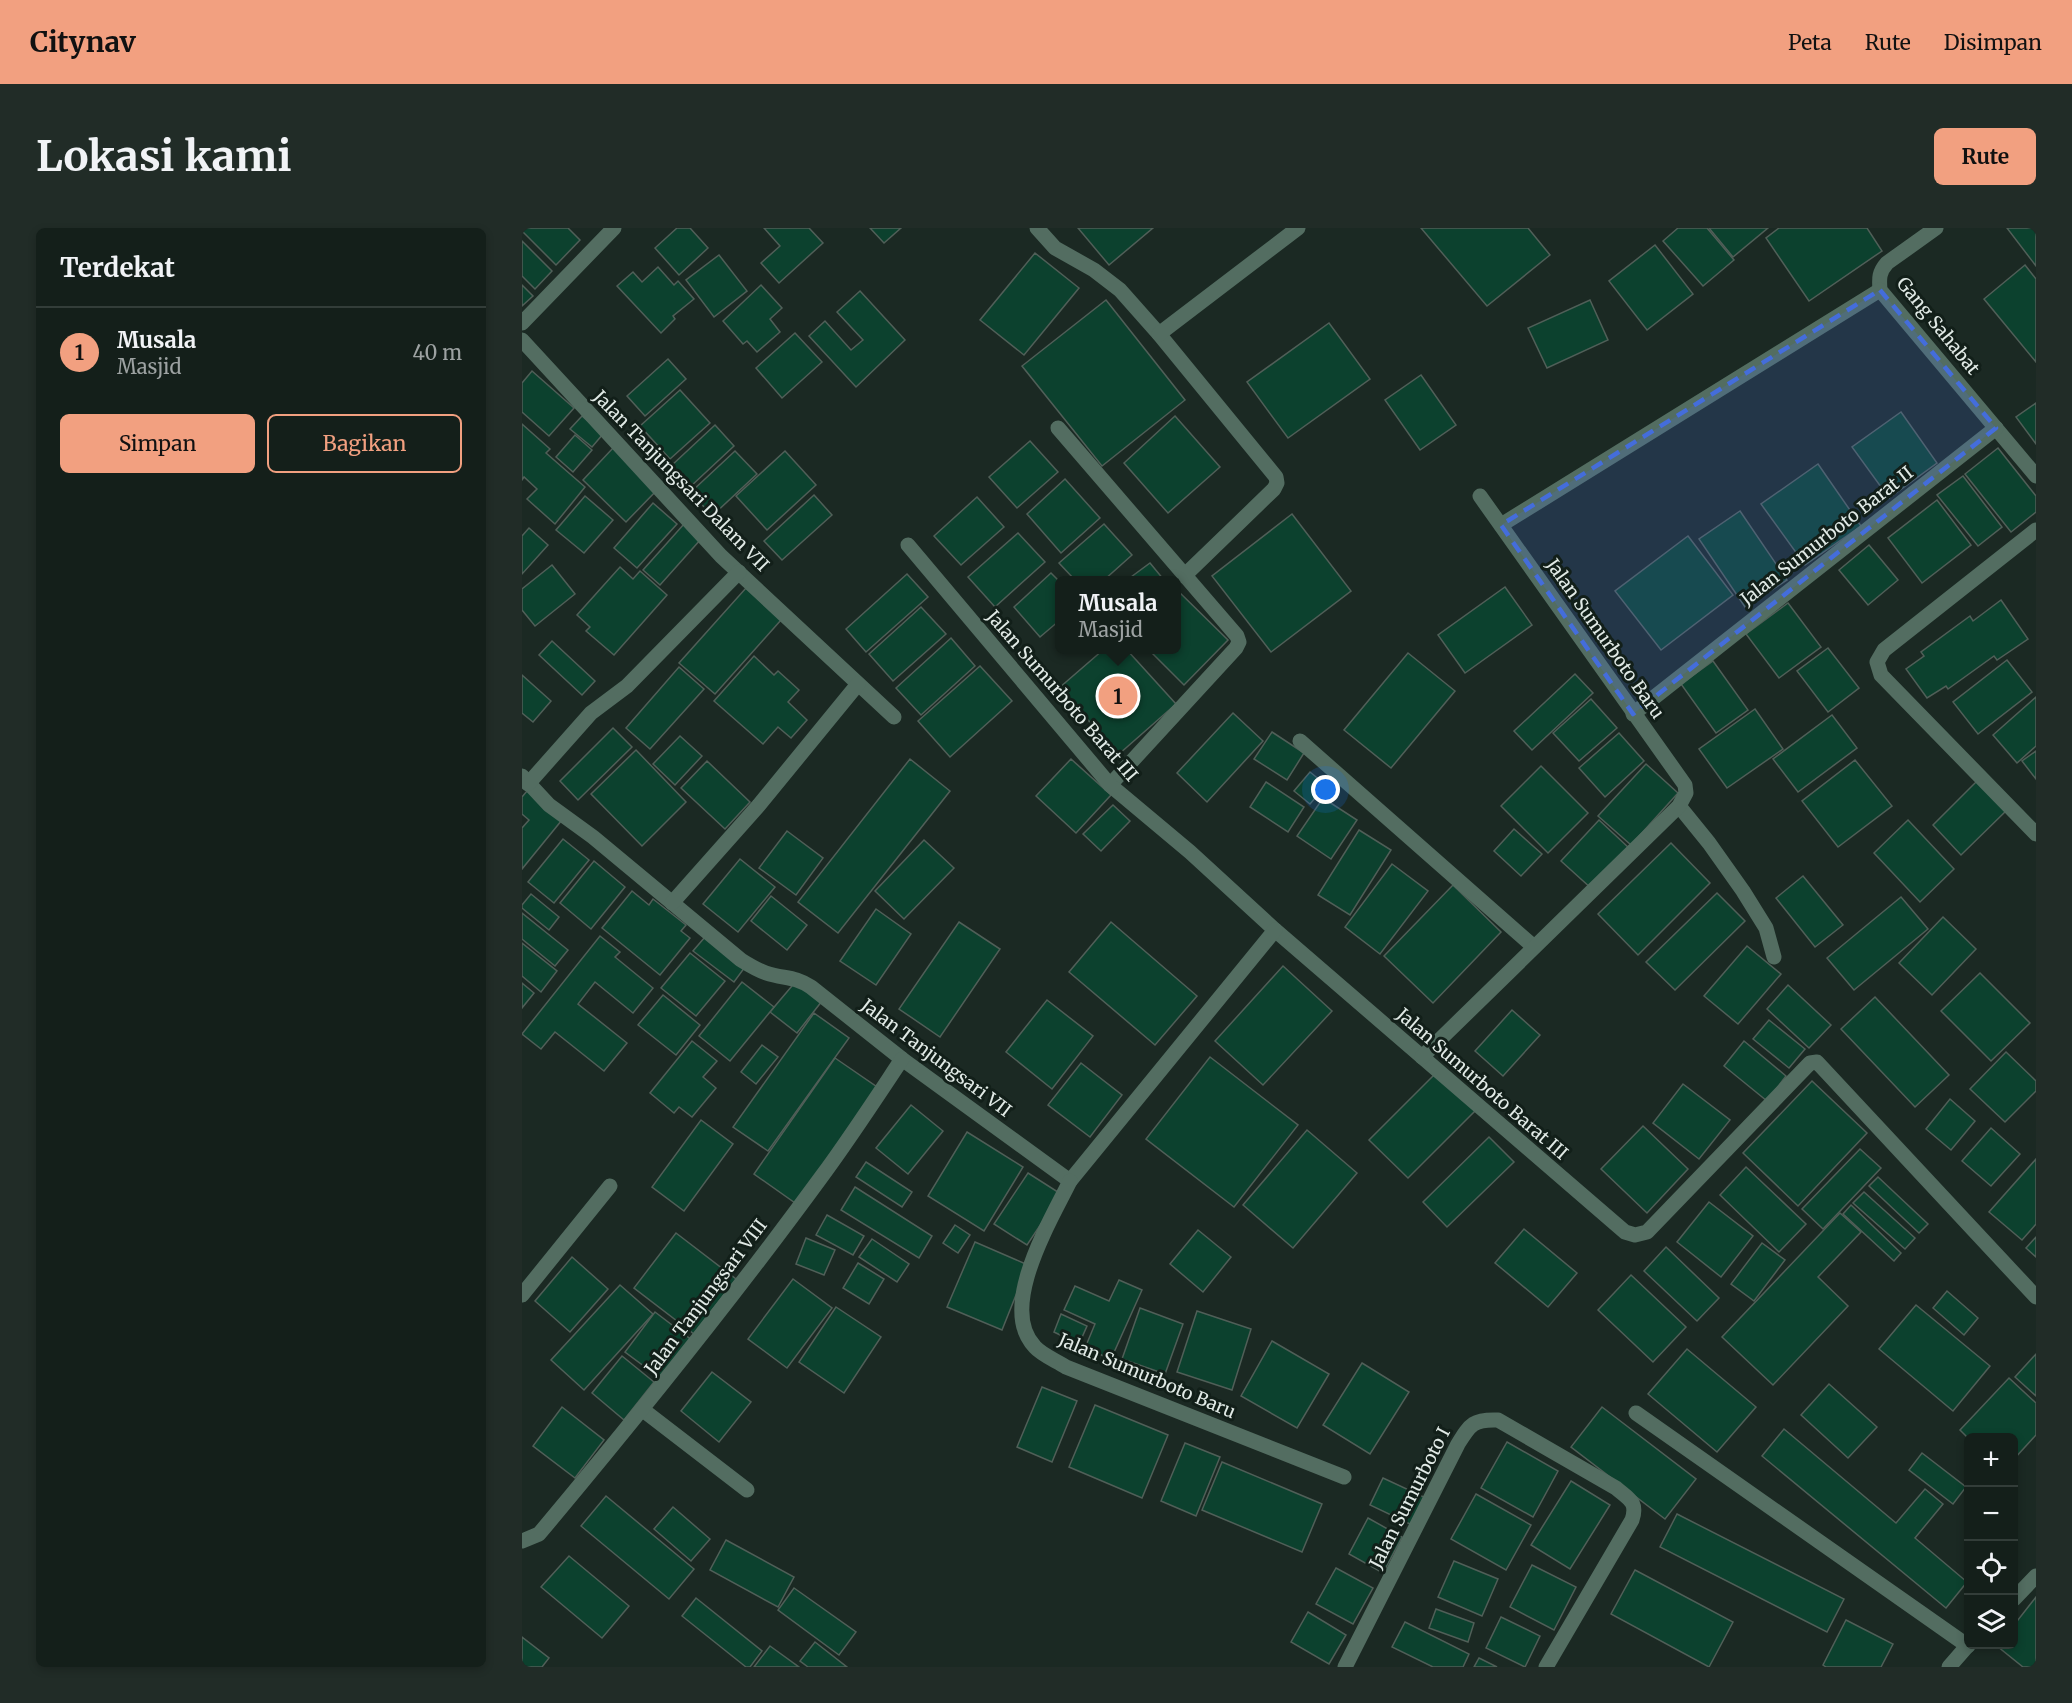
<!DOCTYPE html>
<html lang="id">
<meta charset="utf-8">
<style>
body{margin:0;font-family:Merriweather,serif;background:#212c27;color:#f1f3f6}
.controls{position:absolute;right:18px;bottom:18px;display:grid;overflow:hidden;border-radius:9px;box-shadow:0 3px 9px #0003}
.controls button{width:54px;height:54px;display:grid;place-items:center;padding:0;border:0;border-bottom:2px solid #333d39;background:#141f1a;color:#f1f3f6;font:30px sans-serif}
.you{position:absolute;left:804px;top:562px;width:21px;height:21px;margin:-15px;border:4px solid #fff;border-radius:50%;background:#1a73e8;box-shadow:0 0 0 9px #1a73e833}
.badge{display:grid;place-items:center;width:39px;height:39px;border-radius:50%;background:#f2a080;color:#111;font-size:20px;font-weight:700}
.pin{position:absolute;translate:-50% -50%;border:3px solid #fff;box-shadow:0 2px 6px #0006}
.popup{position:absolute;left:533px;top:348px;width:126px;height:78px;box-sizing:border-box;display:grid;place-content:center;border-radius:9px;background:#141f1a;filter:drop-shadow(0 2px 4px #0005);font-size:20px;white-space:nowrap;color:#9da2a2}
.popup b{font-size:22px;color:#f1f3f6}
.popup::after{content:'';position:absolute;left:50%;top:100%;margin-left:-12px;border:12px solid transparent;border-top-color:#141f1a}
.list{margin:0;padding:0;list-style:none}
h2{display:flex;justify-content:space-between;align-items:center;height:78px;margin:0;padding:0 24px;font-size:26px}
h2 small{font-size:20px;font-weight:400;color:#9da2a2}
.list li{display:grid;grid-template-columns:39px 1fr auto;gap:18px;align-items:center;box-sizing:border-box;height:90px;padding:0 24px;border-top:2px solid #333d39}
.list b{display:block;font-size:22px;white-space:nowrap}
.list p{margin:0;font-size:20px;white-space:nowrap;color:#9da2a2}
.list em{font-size:20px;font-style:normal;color:#9da2a2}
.actions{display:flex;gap:12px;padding:18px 24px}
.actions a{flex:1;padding:14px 0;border:2px solid #f2a080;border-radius:9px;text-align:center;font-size:21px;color:#f2a080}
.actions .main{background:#f2a080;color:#111}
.icon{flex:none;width:33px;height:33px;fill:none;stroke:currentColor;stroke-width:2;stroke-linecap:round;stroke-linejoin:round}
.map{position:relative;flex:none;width:1514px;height:1439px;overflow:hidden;border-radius:9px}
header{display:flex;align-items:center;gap:36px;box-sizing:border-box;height:84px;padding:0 30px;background:#f2a080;color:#111}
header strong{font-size:28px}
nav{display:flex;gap:33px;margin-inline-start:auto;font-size:21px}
.intro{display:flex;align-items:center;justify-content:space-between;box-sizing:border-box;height:144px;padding:0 36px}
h1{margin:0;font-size:42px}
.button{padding:15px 27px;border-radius:9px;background:#f2a080;color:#111;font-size:21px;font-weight:700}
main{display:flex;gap:36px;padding:0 36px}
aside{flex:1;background:#141f1a;border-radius:9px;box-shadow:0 3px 9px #0003}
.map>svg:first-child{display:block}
.building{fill:#0c412e;stroke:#505f58;stroke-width:1.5}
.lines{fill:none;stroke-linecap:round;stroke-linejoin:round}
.minor{stroke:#536d61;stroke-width:15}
.marked{fill:#446ddb;fill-opacity:0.2;stroke:#446ddb;stroke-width:4.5;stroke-dasharray:12 8;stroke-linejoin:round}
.labels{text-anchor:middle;stroke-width:6;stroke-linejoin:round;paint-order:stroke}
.street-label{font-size:18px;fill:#e1eae6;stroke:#121f19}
</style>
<header>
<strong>Citynav</strong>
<nav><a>Peta</a><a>Rute</a><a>Disimpan</a></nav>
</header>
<div class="intro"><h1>Lokasi kami</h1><a class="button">Rute</a></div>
<main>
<aside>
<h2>Terdekat<small></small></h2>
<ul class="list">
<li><span class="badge">1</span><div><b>Musala</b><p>Masjid</p></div><em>40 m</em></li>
</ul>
<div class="actions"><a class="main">Simpan</a><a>Bagikan</a></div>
</aside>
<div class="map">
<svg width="1514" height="1439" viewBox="0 0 1514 1439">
<rect width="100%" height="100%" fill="#1b2923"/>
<g class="building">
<path d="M0 0H46L58 12 34 37 0 3Z"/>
<path d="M155 0H168L186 20 157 47 133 20Z"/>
<path d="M242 0H287L301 15 257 55 239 35 258 18Z"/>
<path d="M348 0H379L362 15Z"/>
<path d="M556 0H631L587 37Z"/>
<path d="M899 0H1006L1028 27 965 78Z"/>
<path d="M1156 0H1185L1212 32 1181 58 1141 13Z"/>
<path d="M1187 0H1246L1211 29Z"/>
<path d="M1257 0H1345L1360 23 1287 73 1244 10Z"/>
<path d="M1485 0H1514V38Z"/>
<path d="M0 13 30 43 13 61 0 48Z"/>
<path d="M1133 17 1171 66 1125 102 1087 53Z"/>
<path d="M513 25 557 60 502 127 458 92Z"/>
<path d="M197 27 225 63 192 89 164 52Z"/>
<path d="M1503 37 1514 51V134L1462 71Z"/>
<path d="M136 39 152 57 156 53 172 71 151 88 153 91 139 105 95 58 111 44 120 54Z"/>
<path d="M0 57 11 68 0 78Z"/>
<path d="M239 57 260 80 248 91 258 104 235 124 225 113 221 116 201 93Z"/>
<path d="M338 63 383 112 334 159 287 108 303 93 329 122 341 112 315 84Z"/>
<path d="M584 72 663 172 580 238 500 138Z"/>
<path d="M1068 72 1086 112 1025 140 1006 100Z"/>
<path d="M807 95 848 151 766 210 725 154Z"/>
<path d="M273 105 300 134 260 170 234 140Z"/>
<path d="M146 131 164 151 123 188 105 168Z"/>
<path d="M10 143 52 180 27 208 0 184V155Z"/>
<path d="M899 147 934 197 898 222 863 172Z"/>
<path d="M158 162 188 195 148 231 118 198Z"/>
<path d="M1514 175V216L1494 189Z"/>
<path d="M1379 184 1415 235 1367 270 1330 219Z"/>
<path d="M60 188 81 206 70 219 48 201Z"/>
<path d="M653 188 698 239 646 285 602 235Z"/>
<path d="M0 196 28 221 24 225 63 259 33 296 5 271 15 261 2 249 0 252Z"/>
<path d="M193 197 212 218 168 259 149 238Z"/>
<path d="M53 207 70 222 51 244 34 229Z"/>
<path d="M508 213 536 244 495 280 467 249Z"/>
<path d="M91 220 135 262 104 294 61 252Z"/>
<path d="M1476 220 1514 268V284L1489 304 1443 246Z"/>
<path d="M213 223 235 246 190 288 169 264Z"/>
<path d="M263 223 294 257 245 302 214 268Z"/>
<path d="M1296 236 1339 298 1283 337 1239 276Z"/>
<path d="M1441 248 1480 299 1456 318 1415 267Z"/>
<path d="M543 251 578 290 539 325 505 286Z"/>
<path d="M292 267 310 287 260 332 242 313Z"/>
<path d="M63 268 91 292 62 325 34 302Z"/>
<path d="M455 269 482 299 439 337 412 308Z"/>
<path d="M1415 272 1449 317 1400 355 1366 310Z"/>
<path d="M131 275 155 296 115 340 92 320Z"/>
<path d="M1218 283 1265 352 1223 379 1177 311Z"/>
<path d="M770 286 829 363 749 424 690 348Z"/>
<path d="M162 296 179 311 138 357 121 342Z"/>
<path d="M582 296 610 327 582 352H553L537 335Z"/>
<path d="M7 300 26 317 0 346V308Z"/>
<path d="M496 305 523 334 473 379 446 349Z"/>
<path d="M1166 308 1211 367 1139 422 1093 363Z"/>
<path d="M1347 317 1376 352 1346 377 1317 342Z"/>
<path d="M628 335 642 352H605Z"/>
<path d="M30 337 53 366 13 398 0 382V361Z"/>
<path d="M98 339 111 351 118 343 145 367 92 427 64 403 68 399 55 387Z"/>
<path d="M529 345 538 354V392L518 409 492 379Z"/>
<path d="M385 346 406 369 344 424 324 401Z"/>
<path d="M983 359 1010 397 943 445 916 407Z"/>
<path d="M224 360 259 392 193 466 157 435Z"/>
<path d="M654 361 706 412 662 457 627 422H654Z"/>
<path d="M1479 372 1506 411 1475 432 1472 428 1426 461 1424 458 1405 470 1384 441 1402 428 1399 424 1448 388 1451 393Z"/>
<path d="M1266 375 1299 419 1257 450 1224 406Z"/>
<path d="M399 379 424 406 371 453 347 426Z"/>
<path d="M429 410 453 438 399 487 374 460Z"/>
<path d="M30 413 73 453 60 467 17 427Z"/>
<path d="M1306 420 1337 460 1306 484 1275 443Z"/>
<path d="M581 422H605L654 476 597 526 537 460Z"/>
<path d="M886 425 933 463 869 540 822 502Z"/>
<path d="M232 428 252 447 256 443 277 462 266 474 285 492 269 510 256 499 241 516 192 473Z"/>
<path d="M1485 432 1510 464 1456 506 1431 474Z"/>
<path d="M1191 433 1226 482 1194 505 1159 456Z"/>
<path d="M458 438 490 473 428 529 396 493Z"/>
<path d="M157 439 182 461 128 521 104 500Z"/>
<path d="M1053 446 1071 465 1010 522 992 503Z"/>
<path d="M0 447 29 473 11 494 0 485Z"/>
<path d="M1514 469V518L1495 535 1471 507Z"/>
<path d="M1069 471 1095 500 1057 533 1031 505Z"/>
<path d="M1233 481 1261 521 1205 560 1177 521Z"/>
<path d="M711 485 741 513 685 574 655 545Z"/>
<path d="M1310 487 1335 520 1276 564 1251 531Z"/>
<path d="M91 500 110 519 56 572 38 553Z"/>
<path d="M750 504 782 525 765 552 732 531Z"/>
<path d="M1097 505 1122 533 1083 569 1057 540Z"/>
<path d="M158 508 180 528 153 557 131 536Z"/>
<path d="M114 522 164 574 120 618 69 566Z"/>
<path d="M1514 523V551L1500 533Z"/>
<path d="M388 531 428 563 316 705 276 674Z"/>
<path d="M549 531 589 567 554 605 514 568Z"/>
<path d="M1333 532 1370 578 1316 619 1280 573Z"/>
<path d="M185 533 228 574 203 601 159 560Z"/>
<path d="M1124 536 1156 565 1109 617 1076 588Z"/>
<path d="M1019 538 1066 585 1026 625 979 578Z"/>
<path d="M788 544 804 557 788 576 772 563Z"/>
<path d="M1457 551 1486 581 1439 627 1411 597Z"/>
<path d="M744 554 782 579 766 604 728 579Z"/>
<path d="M10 557 44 587 0 641V600L7 592 0 586V569Z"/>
<path d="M801 570 835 592 809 631 775 608Z"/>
<path d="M591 577 608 593 579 623 561 606Z"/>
<path d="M1077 592 1107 620 1070 661 1039 633Z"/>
<path d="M1386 592 1432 641 1398 674 1352 625Z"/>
<path d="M992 601 1020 626 999 648 972 623Z"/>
<path d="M837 602 869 622 828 687 796 667Z"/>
<path d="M265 603 301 630 274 667 237 640Z"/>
<path d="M41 611 67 632 32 675 6 654Z"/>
<path d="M402 612 432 640 382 691 353 663Z"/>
<path d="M1149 615 1188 655 1116 727 1076 686Z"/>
<path d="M218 631 253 659 216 704 181 676Z"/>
<path d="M72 633 103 659 69 701 38 675Z"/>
<path d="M870 636 906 663 858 726 823 699Z"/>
<path d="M1281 648 1321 697 1293 719 1254 670Z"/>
<path d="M931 657 979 704 911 775 862 728Z"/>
<path d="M110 663 127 677 131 671 164 697 159 703 168 710 138 747 80 700Z"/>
<path d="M1195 665 1223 693 1153 762 1124 734Z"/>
<path d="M9 666 37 689 27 702 0 680V677Z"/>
<path d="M249 668 285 697 265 722 229 693Z"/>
<path d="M1379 669 1406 701 1332 762 1305 730Z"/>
<path d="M354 681 389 706 354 757 318 733Z"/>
<path d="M0 685 46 722 33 738 0 711Z"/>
<path d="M1421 689 1454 721 1410 767 1377 735Z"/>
<path d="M437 694 478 721 418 809 377 781Z"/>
<path d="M589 694 675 768 633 817 547 744Z"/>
<path d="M78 708 98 724 93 729 131 760 111 785 73 754 56 776 105 815 82 843 33 804 19 821 0 806Z"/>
<path d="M183 709 223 739 212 754 171 723Z"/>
<path d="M0 715 35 743 19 764 0 748Z"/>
<path d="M1225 718 1259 746 1216 796 1182 768Z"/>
<path d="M168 725 203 753 174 788 139 760Z"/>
<path d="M761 738 810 783 741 857 693 813Z"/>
<path d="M1458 745 1508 795 1469 833 1419 783Z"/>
<path d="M275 752 300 773 275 805 248 784Z"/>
<path d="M220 754 252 779 208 833 177 808Z"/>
<path d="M0 755 12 765 0 780Z"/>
<path d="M1266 757 1309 797 1287 820 1245 781Z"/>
<path d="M141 767 178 797 154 827 116 797Z"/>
<path d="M1353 769 1427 847 1393 879 1319 801Z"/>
<path d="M525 772 571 808 530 861 484 824Z"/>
<path d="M990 782 1018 807 981 848 953 823Z"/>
<path d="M292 785 327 810 246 923 211 899Z"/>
<path d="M1247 792 1283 821 1267 840 1231 811Z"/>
<path d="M170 813 195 833 181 849 194 860 170 889 157 879 152 885 128 865Z"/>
<path d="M1222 813 1264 848 1245 873 1202 838Z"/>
<path d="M240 817 256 829 234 856 219 844Z"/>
<path d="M1484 824 1514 853V863L1483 894 1448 861Z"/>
<path d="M688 829 776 897 712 979 624 911Z"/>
<path d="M313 830 358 861 276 977 232 946Z"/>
<path d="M559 835 600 867 568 909 526 877Z"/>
<path d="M914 845 953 883 886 950 847 912Z"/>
<path d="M1290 853 1345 905 1276 978 1221 925Z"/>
<path d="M1161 856 1208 892 1177 931 1131 895Z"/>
<path d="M1428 871 1453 893 1429 922 1404 901Z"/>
<path d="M389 877 421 903 386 946 354 920Z"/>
<path d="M179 892 211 916 162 983 130 959Z"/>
<path d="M1121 898 1166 941 1125 985 1079 941Z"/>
<path d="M1469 900 1498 926 1469 958 1440 933Z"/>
<path d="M785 902 835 945 771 1020 721 977Z"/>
<path d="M445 904 501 939 462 1003 406 968Z"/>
<path d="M967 909 992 934 925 999 901 974Z"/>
<path d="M1338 921 1359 940 1301 1001 1280 981Z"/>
<path d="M1514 931V996L1500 1012 1467 984Z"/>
<path d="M344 934 390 964 380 979 334 949Z"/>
<path d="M1224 939 1284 996 1257 1024 1198 967Z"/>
<path d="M506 945 539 966 505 1017 472 996Z"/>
<path d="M1356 949 1406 996 1397 1005 1347 958Z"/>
<path d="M333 959 410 1008 397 1030 319 982Z"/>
<path d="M1342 964 1393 1010 1383 1021 1331 975Z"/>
<path d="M1187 974 1231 1008 1199 1049 1155 1014Z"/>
<path d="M1329 977 1379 1025 1372 1033 1321 986Z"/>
<path d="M1318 985 1339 1004 1296 1049 1326 1078 1251 1157 1200 1109Z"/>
<path d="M305 987 342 1008 331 1027 294 1007Z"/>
<path d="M433 997 448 1007 436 1025 421 1015Z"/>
<path d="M1002 1001 1055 1045 1026 1079 973 1035Z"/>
<path d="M676 1002 709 1029 681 1064 648 1036Z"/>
<path d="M154 1005 214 1051 172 1106 112 1060Z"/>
<path d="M1514 1009V1029L1504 1020Z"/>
<path d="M284 1010 313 1022 302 1047 274 1036Z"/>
<path d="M350 1011 387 1036 375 1054 337 1029Z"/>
<path d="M453 1014 506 1037 480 1102 425 1079Z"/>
<path d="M1240 1015 1263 1032 1232 1073 1209 1056Z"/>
<path d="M1144 1019 1197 1070 1175 1093 1122 1043Z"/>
<path d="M50 1029 86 1061 48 1104 13 1073Z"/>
<path d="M336 1035 362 1051 347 1076 321 1060Z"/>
<path d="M1109 1047 1164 1099 1131 1134 1076 1082Z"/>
<path d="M271 1051 310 1080 265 1140 226 1111Z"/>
<path d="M597 1052 620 1062 589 1131 563 1120 573 1096 542 1082 553 1058 587 1073Z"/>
<path d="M98 1057 131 1086 62 1162 29 1132Z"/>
<path d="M1425 1063 1456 1090 1442 1107 1411 1080Z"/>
<path d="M1394 1077 1468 1138 1431 1183 1357 1121Z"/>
<path d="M314 1079 359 1109 322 1165 277 1134Z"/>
<path d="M618 1080 661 1096 643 1146 600 1131Z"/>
<path d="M675 1083 729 1101 710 1162 655 1144Z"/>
<path d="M133 1084 171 1113 142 1153 103 1124Z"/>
<path d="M539 1086 565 1098 557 1116 532 1104Z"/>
<path d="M750 1113 807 1146 775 1200 719 1168Z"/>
<path d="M1165 1121 1234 1179 1195 1224 1126 1166Z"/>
<path d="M1514 1126V1168L1493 1149Z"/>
<path d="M100 1128 132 1154 102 1192 70 1165Z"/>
<path d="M840 1135 887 1164 848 1226 801 1197Z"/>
<path d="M190 1144 229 1174 197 1214 159 1183Z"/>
<path d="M1487 1150 1514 1175V1207L1492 1231V1210H1446L1438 1202Z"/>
<path d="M1307 1156 1355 1199 1326 1230 1279 1187Z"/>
<path d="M520 1159 555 1173 530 1234 495 1219Z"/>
<path d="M573 1177 646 1207 620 1270 547 1239Z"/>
<path d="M40 1179 82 1212 53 1250 11 1218Z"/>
<path d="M1080 1179 1174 1251 1143 1291 1049 1219Z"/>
<path d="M1262 1201 1374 1295 1403 1261 1421 1276 1393 1310 1445 1354 1424 1380 1240 1228Z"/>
<path d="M985 1214 1036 1243 1011 1289 959 1260Z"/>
<path d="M663 1215 698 1229 674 1288 639 1273Z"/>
<path d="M1400 1225 1444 1259 1431 1276 1387 1242Z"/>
<path d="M700 1234 800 1276 780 1324 680 1282Z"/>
<path d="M861 1250 902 1269 890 1297 848 1277Z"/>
<path d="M1049 1253 1088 1277 1048 1341 1009 1317Z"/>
<path d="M954 1266 1009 1297 984 1342 929 1311Z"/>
<path d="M84 1268 172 1341 147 1371 59 1298Z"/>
<path d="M151 1279 188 1311 169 1333 132 1301Z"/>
<path d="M1155 1286 1322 1371 1305 1404 1138 1319Z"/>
<path d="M846 1290 880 1309 861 1345 827 1326Z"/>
<path d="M204 1312 272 1349 256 1379 188 1342Z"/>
<path d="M47 1328 107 1378 80 1410 19 1359Z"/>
<path d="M932 1333 976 1351 960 1388 916 1369Z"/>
<path d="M1010 1337 1054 1359 1032 1402 988 1379Z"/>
<path d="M814 1340 851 1360 831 1396 794 1376Z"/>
<path d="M1113 1342 1211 1394 1187 1439 1089 1386Z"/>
<path d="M272 1360 334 1404 317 1427 256 1382Z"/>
<path d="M1514 1369V1439H1501L1475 1418 1492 1416V1397Z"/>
<path d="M174 1370 240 1423 228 1439H224L160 1388Z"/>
<path d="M914 1381 952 1395 946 1414 907 1400Z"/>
<path d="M786 1384 824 1407 807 1436 769 1414Z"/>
<path d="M979 1389 1018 1408 1003 1439 964 1420Z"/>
<path d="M1324 1392 1371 1416 1359 1439H1304L1301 1437Z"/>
<path d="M883 1394 947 1426 941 1439H911L870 1419Z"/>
<path d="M0 1409 27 1430 20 1439H0Z"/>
<path d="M293 1414 325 1439H286L278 1433Z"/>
<path d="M248 1418 277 1439H232Z"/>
<path d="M957 1430 975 1439H952Z"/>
</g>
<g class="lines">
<g class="minor">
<path d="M515 0 533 20 572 42 598 62 637 106 754 249 755 255 752 261 662 348"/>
<path d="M1414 0 1365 35C1357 44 1357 50 1358 62L1514 248"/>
<path d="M0 95 92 0"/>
<path d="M637 106 776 0"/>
<path d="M0 112 199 328 372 489"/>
<path d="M536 200 715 408 717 414 714 420 588 557"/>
<path d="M979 297 1358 62"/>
<path d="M1514 302 1362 422 1355 434 1359 447 1514 606"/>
<path d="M386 317 588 557 668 624 753 702 1103 1004 1113 1007 1125 1004 1288 835 1295 834 1514 1069"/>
<path d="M1111 486 1474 200"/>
<path d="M778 513 1012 719"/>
<path d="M0 548 27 577 71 609 219 732C227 737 235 742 244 745 262 751 273 748 289 759L380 831 548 953 753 702"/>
<path d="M6 556 69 485 105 458 217 344"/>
<path d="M1157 578 1187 615 1221 663 1244 700 1252 729"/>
<path d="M150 675 237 577 336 456"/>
<path d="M900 829 1157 578 1164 565 1163 557 958 268"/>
<path d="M548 953C529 992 475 1080 513 1119 520 1127 535 1133 544 1139L822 1249"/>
<path d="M0 1067 88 958"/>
<path d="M121 1182 225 1262"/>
<path d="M1114 1185 1446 1418"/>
<path d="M0 1313 17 1306C115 1189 210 1071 300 948 328 910 354 870 380 831"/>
<path d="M1492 1371 1514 1348"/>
<path d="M823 1439 936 1216C948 1196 952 1191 976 1192L1094 1260C1107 1271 1116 1274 1110 1292L1024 1439"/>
<path d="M1427 1439 1447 1416"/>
</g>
</g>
<path class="marked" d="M1358 62 1474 200 1111 486 979 297Z"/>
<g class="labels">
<g class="street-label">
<text transform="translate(1416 98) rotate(51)" y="6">Gang Sahabat</text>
<text transform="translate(159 253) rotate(46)" y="6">Jalan Tanjungsari Dalam VII</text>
<text transform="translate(1305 308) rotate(-38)" y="6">Jalan Sumurboto Barat II</text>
<text transform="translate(1083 411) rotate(55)" y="6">Jalan Sumurboto Baru</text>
<text transform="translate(540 468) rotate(49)" y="6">Jalan Sumurboto Barat III</text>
<text transform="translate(414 830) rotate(37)" y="6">Jalan Tanjungsari VII</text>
<text transform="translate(960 856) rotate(41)" y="6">Jalan Sumurboto Barat III</text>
<text transform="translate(184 1069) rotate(-53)" y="6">Jalan Tanjungsari VIII</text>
<text transform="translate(625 1148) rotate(23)" y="6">Jalan Sumurboto Baru</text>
<text transform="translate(888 1270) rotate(-63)" y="6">Jalan Sumurboto I</text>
</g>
</g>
</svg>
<div class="controls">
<button>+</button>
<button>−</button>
<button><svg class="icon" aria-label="locate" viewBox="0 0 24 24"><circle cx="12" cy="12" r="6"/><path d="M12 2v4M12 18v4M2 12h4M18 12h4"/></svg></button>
<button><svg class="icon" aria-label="layers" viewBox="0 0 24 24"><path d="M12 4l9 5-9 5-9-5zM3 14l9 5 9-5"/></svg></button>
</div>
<div class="you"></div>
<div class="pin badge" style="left:596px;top:468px">1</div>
<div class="popup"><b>Musala</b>Masjid</div>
</div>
</main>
